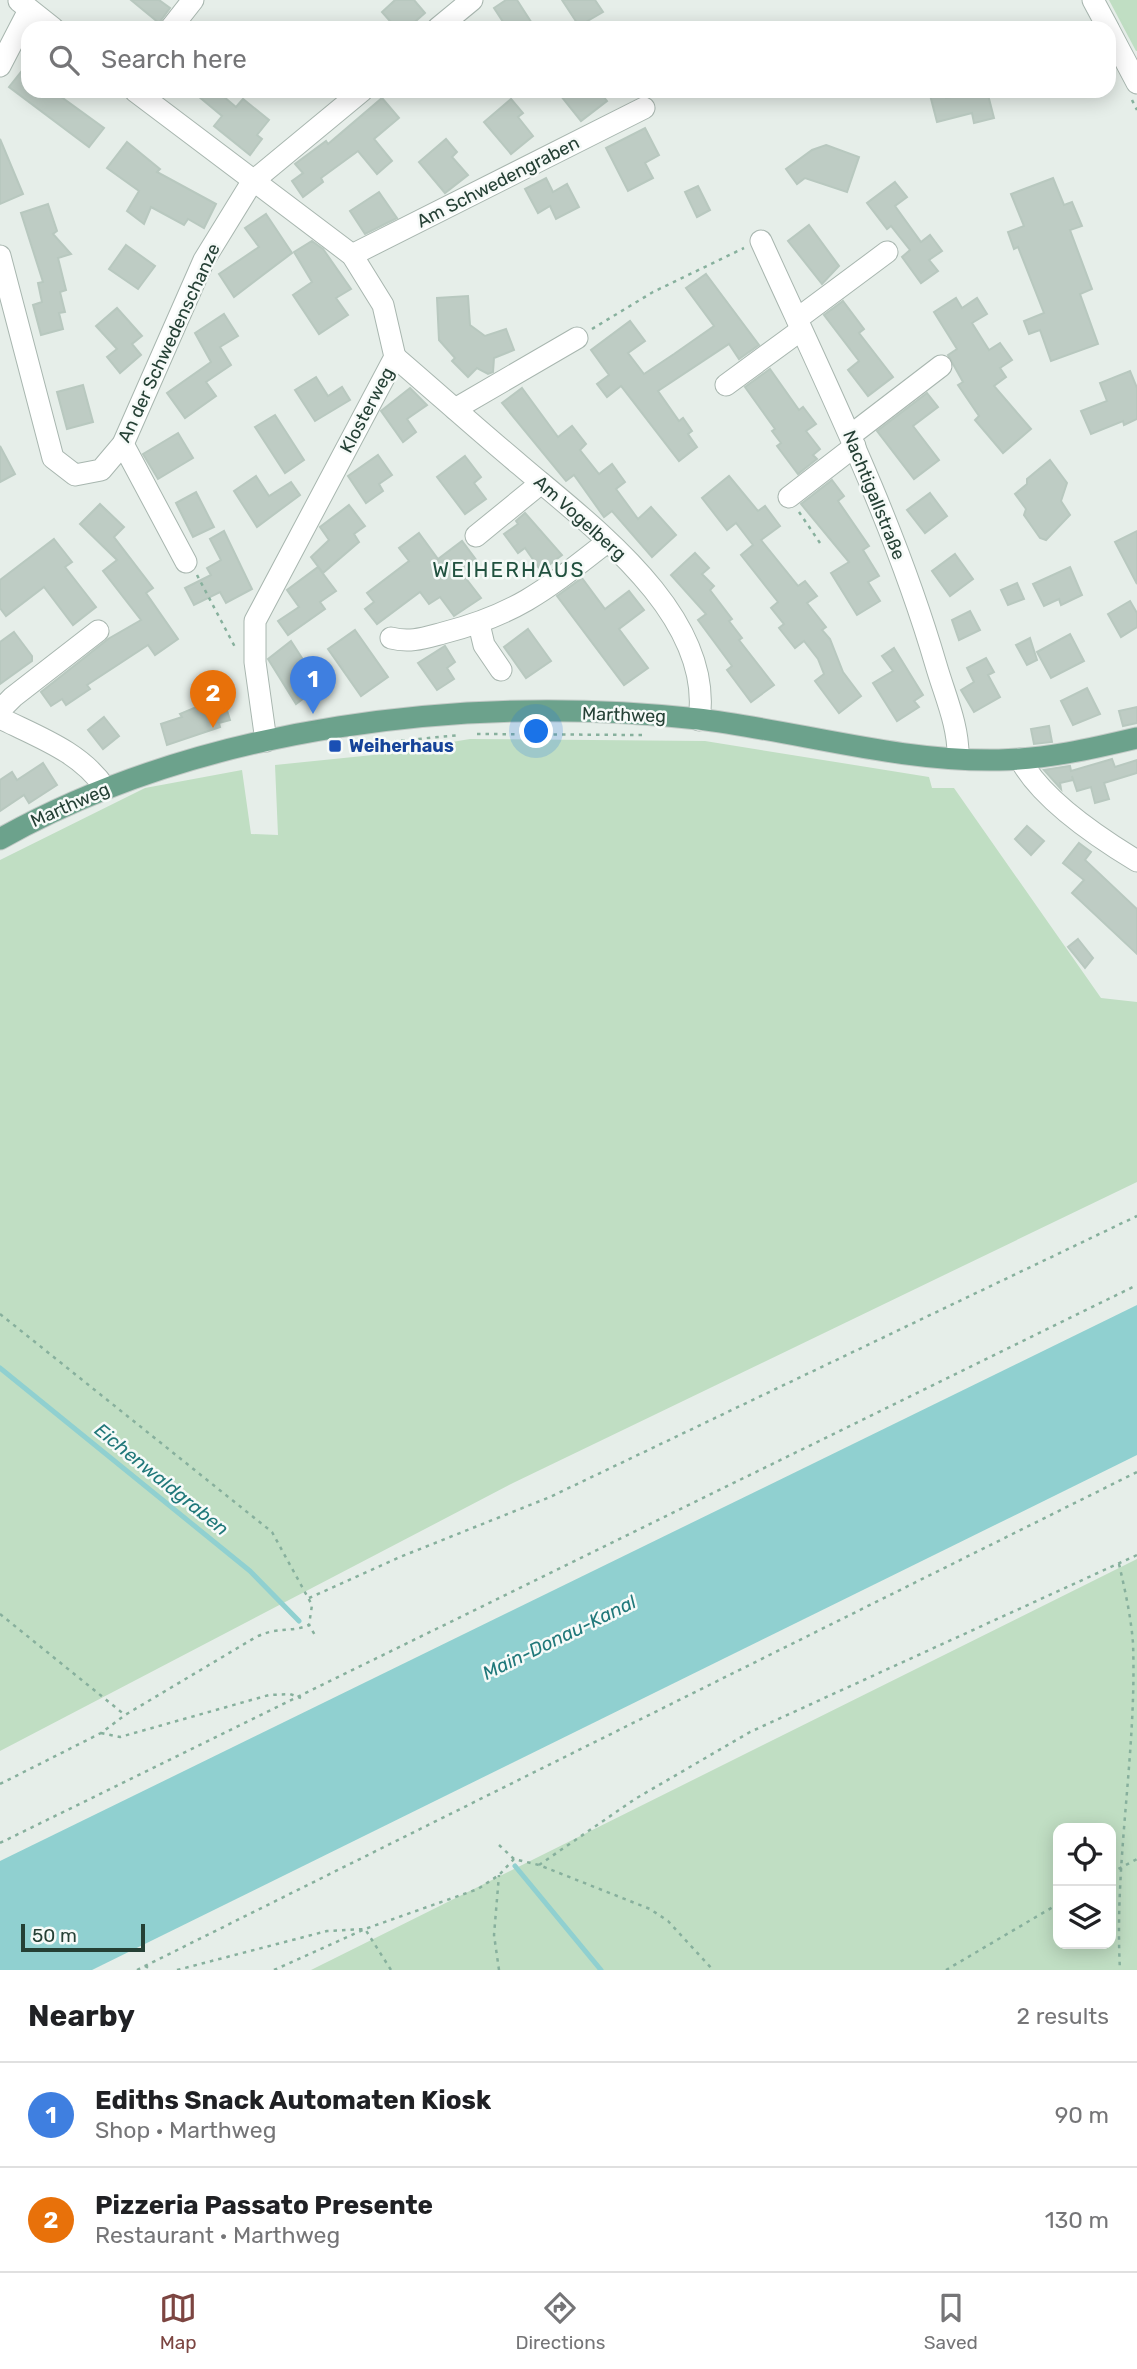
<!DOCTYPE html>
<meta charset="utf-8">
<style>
body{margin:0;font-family:Rubik,sans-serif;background:#f2f2f2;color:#202124}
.controls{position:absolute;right:21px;bottom:21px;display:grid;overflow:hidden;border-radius:14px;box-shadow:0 4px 18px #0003}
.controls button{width:63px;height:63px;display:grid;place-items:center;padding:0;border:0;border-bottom:2px solid #e0e0e0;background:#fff;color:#202124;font:35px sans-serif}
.scale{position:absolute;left:21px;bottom:18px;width:124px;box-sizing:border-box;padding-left:7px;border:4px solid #254035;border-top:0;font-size:19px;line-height:24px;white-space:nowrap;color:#254035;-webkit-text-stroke:5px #f6faf8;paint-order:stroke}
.you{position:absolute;left:537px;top:732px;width:24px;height:24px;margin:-18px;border:5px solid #fff;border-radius:50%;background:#1a73e8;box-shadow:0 0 0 10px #1a73e833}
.badge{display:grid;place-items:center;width:46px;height:46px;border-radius:50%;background:#7c4541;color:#fff;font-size:23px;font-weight:700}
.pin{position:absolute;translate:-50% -58px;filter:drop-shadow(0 2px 4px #0008)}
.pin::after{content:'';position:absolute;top:37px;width:24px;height:21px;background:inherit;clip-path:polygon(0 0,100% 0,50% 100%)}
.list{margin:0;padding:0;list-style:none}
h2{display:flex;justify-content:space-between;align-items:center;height:91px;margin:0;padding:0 28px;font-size:30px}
h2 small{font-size:23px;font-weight:400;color:#757577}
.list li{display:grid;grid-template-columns:46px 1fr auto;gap:21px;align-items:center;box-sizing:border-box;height:105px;padding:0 28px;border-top:2px solid #e0e0e0}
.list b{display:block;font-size:26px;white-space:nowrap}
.list p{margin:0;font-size:23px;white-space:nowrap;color:#757577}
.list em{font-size:23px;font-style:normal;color:#757577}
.icon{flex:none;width:38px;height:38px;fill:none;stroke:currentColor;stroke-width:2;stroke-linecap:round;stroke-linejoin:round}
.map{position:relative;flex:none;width:1137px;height:1970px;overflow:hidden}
.search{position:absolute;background:#fff;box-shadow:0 4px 18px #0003;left:21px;right:21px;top:21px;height:77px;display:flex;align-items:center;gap:18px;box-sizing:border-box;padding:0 24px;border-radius:21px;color:#757577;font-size:26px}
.sheet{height:301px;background:#fff}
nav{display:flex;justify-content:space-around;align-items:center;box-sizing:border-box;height:98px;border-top:2px solid #e0e0e0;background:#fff;font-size:19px;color:#757577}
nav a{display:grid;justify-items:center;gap:4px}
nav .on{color:#7c4541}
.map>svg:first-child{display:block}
.green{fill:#c0dec3;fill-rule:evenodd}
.water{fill:#90d0d0}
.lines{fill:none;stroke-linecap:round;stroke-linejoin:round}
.stream{stroke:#90d0d0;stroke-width:5}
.building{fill:#beccc4;stroke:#b8c8bf;stroke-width:2}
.minor-casing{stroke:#a8b6af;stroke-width:23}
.major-casing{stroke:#c2cac6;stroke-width:23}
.path{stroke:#87b09d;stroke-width:2.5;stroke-dasharray:3.5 5;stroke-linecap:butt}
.minor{stroke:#fff;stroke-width:21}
.major{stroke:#6ca28c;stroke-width:21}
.transit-dot{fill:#1a4fb4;stroke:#f6faf8;stroke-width:2.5}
.labels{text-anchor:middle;stroke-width:5;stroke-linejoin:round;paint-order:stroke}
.street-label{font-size:18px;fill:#254035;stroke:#f6faf8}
.transit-label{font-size:18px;font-weight:bold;fill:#164399;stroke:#f6faf8;text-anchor:start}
.water-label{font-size:19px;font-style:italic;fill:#20787a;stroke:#f6faf8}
.quarter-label{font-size:21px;letter-spacing:2px;fill:#21513f;stroke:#f6faf8}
</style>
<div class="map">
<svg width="1137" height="1970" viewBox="0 0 1137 1970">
<rect width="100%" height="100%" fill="#e6eee9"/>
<g class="green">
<path d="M1109 0H1137V51H1136Z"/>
<path d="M470 739 705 741 929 777 932 788H954L1101 998 1137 1002V1182L513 1483 0 1751V860L145 788 242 770 251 834 278 835 275 765 373 755Z"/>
<path d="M1137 1559V1970H311ZM1111 1828V1944H1058V1828Z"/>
</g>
<path class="water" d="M1137 1305V1455L92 1970H0V1861Z"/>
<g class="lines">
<g class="stream">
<path d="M0 1368 250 1571 299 1621"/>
<path d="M515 1866 601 1970"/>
</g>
</g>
<g class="building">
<path d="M131 0H159L170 8 159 23Z"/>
<path d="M395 0H414L425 13 408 28H396L382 12Z"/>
<path d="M506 0H517L535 28H507L494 8Z"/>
<path d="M562 0H595L603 12 579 26Z"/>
<path d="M28 63V91H53L104 128 89 147 9 87Z"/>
<path d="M192 91H217L236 107 243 99 269 120 257 135 262 139 250 155 214 126 222 116Z"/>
<path d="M557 91H599L607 101 581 121Z"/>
<path d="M929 91H943L946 98 987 91 994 118 974 123 972 113 937 122Z"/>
<path d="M382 98 399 118 374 139 392 161 377 174 358 151 321 178 323 182 303 197 292 181 303 173 295 164 326 141 328 144Z"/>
<path d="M511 99 523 113 518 117 533 136 511 154 484 122Z"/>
<path d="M645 128 659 155 645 163 653 178 628 191 606 148Z"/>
<path d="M0 139 23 194 0 204Z"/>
<path d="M446 139 457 152 452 157 468 175 445 193 419 162Z"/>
<path d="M127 142 160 169 157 172 216 204 204 228 188 219 184 225 151 207 144 224 127 211 139 191 107 168Z"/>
<path d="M826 145 859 157 847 192 805 178 797 184 786 169 812 150Z"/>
<path d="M546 178 553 192 567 184 579 207 556 219 550 206 538 213 525 189Z"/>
<path d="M1053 178 1064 205 1072 202 1082 226 1070 230 1092 289 1080 294 1098 344 1051 361 1040 330 1029 334 1024 321 1044 313 1018 247 1014 249 1008 232 1024 226 1011 194Z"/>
<path d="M895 182 907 197 895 206 921 242 930 235 942 251 929 260 938 271 921 283 902 257 910 250 891 226 887 229 867 203Z"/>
<path d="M698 186 710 210 697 217 685 192Z"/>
<path d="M379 192 397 218 365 234 350 211Z"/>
<path d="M48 204 57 231 53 234 71 254 58 258 66 290 60 292 65 312 59 313 63 329 41 335 33 305 42 302 38 283 43 282 21 213Z"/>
<path d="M266 214 292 253 234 297 219 274 259 247 245 228Z"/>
<path d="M809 225 839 266 822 284 788 241Z"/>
<path d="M312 241 323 249 351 289 336 298 348 315 319 334 293 295 312 282 294 252Z"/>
<path d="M126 245 155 266 138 289 109 269Z"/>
<path d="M706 274 759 345 739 359 729 344 658 391 679 421 683 418 692 431 688 434 697 447 679 461 621 386 607 397 597 384 609 375 591 350 630 321 645 341 628 353 644 374 674 354 714 326 686 288Z"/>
<path d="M468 296 470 325 485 336 506 329 514 350 494 358 493 372 488 374 477 368 468 377 452 361 455 358 439 340 437 298Z"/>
<path d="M956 298 962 308 977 298 987 314 972 323 989 350 1000 343 1012 360 1000 368 1006 377 994 386 1031 429 1003 453 975 420 979 416 958 385 963 382 948 355 957 349 934 312Z"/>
<path d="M843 301 864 329 859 333 893 377 868 396 848 370 859 361 824 315Z"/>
<path d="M117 308 142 336 132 344 141 355 120 373 107 357 117 349 96 326Z"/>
<path d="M224 314 238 336 220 347 231 365 206 382 216 396 185 418 167 393 211 362 195 333Z"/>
<path d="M770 369 799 410 803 407 816 424 806 431 820 449 813 455 817 459 798 474 777 446 781 443 772 431 775 429 745 387Z"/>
<path d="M1130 371 1137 388V419L1124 425 1123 421 1091 434 1081 411 1107 401 1100 383Z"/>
<path d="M316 377 328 396 342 387 350 400 315 421 295 390Z"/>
<path d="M83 385 93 422 67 429 57 392Z"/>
<path d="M410 388 427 405 407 419 416 432 403 442 381 411Z"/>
<path d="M522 388 558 437 572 426 586 444 580 450 599 474 612 464 625 482 616 489 638 519 651 507 676 535 652 557 612 511 604 517 574 475 566 481 502 403Z"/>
<path d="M927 393 938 407 913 426 939 460 914 479 877 431Z"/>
<path d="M275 415 304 460 285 473 255 427Z"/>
<path d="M178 433 193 458 158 479 143 454Z"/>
<path d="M0 446 15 474 0 482Z"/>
<path d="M378 455 392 475 379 484 383 491 366 503 348 476Z"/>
<path d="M465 456 481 477 474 483 486 499 465 514 437 477Z"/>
<path d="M1050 460 1067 483 1061 501 1070 515 1046 540 1040 538 1024 515 1026 509 1015 494 1027 484V479Z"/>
<path d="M256 476 269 496 291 482 300 495 257 527 234 491Z"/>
<path d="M729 476 758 511 765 506 780 526 761 540 798 586 805 581 817 596 807 603 826 627 822 630 830 639 843 672 861 696 839 713 815 681 824 674 818 659 804 641 795 648 779 628 784 624 771 608 778 602 741 555 753 545 736 523 727 530 702 498Z"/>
<path d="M832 480 844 496 838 501 869 546 863 550 879 576 868 582 880 601 857 615 831 573 849 562 801 504Z"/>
<path d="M196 492 214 527 193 537 176 503Z"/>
<path d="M930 493 947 516 925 533 907 510Z"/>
<path d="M100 504 124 527 114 537 153 588 146 593 178 639 155 655 148 645 87 685 90 689 66 705 62 699 51 706 41 692 108 639 141 620 103 571 117 560 80 524Z"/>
<path d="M349 505 365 526 354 534 359 542 323 573 311 557 329 540 320 527Z"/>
<path d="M525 513 562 555 541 571 525 548 518 553 504 534 518 524 516 521Z"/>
<path d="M224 531 252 589 226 603 220 592 194 605 185 588 211 575 207 568 221 560 210 539Z"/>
<path d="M1137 531V584L1115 542Z"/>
<path d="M419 533 438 559 462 541 477 561 461 572 481 598 454 616 440 597 429 604 420 592 377 624 365 609 374 602 367 593 409 561 399 548Z"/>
<path d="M54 539 72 562 65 567 96 607 73 625 44 587 6 616 0 608V580Z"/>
<path d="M695 553 709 568 702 574 714 586 710 590 732 619 729 621 742 638 739 640 774 685 751 702 727 670 732 666 698 620 706 614 671 575Z"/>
<path d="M955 554 973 579 950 596 932 571Z"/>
<path d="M318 567 336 591 320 602 325 609 288 635 278 621 299 607 287 590Z"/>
<path d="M1070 567 1082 595 1061 605 1059 599 1044 606 1033 584Z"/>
<path d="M582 578 605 609 629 591 644 610 619 629 648 668 624 685 557 596Z"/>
<path d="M1017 583 1024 599 1008 605 1001 590Z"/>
<path d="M1130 601 1137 613V627L1121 637 1108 614Z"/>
<path d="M970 611 980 630 959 640 952 620Z"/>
<path d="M528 629 551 661 526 678 504 647Z"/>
<path d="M355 630 388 677 361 696 328 649Z"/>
<path d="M14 632 32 656V661L0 684V642Z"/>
<path d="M1070 634 1084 661 1051 678 1037 652Z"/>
<path d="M1030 638 1037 660 1027 665 1016 645Z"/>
<path d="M291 641 320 686 296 704 268 659Z"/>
<path d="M445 646 455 662 447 668 454 679 437 690 418 663Z"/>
<path d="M894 648 923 695 914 701 919 707 897 721 873 683 893 671 882 656Z"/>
<path d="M986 658 994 672 988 675 1000 697 974 712 961 690 974 682 967 668Z"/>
<path d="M220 688 230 720 219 723 220 727 167 745 161 724 182 717 180 714 211 701 208 692Z"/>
<path d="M1087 688 1100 714 1073 725 1061 701Z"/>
<path d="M1137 707V723L1123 726 1119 711Z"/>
<path d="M104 717 119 736 103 749 88 730Z"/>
<path d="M1049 726 1052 742 1034 744 1031 729Z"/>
<path d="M1112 759 1115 767 1137 760V773L1104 783 1109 799 1095 803 1091 787 1077 791 1072 776 1073 780 1060 783 1061 789 1044 770 1070 766 1071 771Z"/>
<path d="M43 763 57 785 29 803 24 795 0 811V780L12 772 17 780Z"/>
<path d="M1027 826 1044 841 1031 855 1015 839Z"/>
<path d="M1079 843 1091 852 1085 860 1137 909V954L1072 893 1084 880 1063 863Z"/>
<path d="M1078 939 1093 958 1085 968 1068 947Z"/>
</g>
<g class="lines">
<defs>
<g id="minor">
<path d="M1093 0 1108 28"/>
<path d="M19 1 53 28"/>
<path d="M171 28 193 0"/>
<path d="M438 28 472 0"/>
<path d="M1109 30 1137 83"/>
<path d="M0 66 29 10"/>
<path d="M135 91 352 255 383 305 395 357 255 621V662L266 741"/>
<path d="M761 241C824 380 893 518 936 665 945 696 959 726 958 758"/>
<path d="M352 255 644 108"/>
<path d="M0 256 53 458 75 475 101 470 123 444 204 260 252 182 362 91"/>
<path d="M797 319 887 252"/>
<path d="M395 357C437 393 478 430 520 465 590 525 715 615 699 720"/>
<path d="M726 385 801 330"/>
<path d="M455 409 577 338"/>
<path d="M851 435 941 366"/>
<path d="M123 444 186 562"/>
<path d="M789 497 855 446"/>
<path d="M476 536 541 483"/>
<path d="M479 624 484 645 501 670"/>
<path d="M391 638C410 643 424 638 443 633 518 614 548 588 607 542"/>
<path d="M0 710 13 697 98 631"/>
<path d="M0 718C38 737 81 752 105 788"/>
<path d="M1020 759C1041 799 1099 838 1137 861"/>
</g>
<path id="major" d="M0 839C203 725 469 694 698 719 798 731 898 762 999 760 1046 759 1091 749 1137 738"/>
</defs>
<use href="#minor" class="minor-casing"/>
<use href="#major" class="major-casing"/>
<g class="path">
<path d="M1132 100 1137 110"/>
<path d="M592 329 653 292 744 248"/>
<path d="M799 512 820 543"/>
<path d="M197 575 236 649"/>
<path d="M477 734 642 735"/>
<path d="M376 743 460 735"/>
<path d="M0 1314 272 1532 312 1605 309 1625"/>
<path d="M1119 1564C1125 1590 1131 1617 1133 1643 1137 1753 1114 1861 1120 1970"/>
<path d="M309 1598 400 1557 550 1497 1137 1216"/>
<path d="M0 1614 125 1715"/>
<path d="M101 1733 120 1737 269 1695 290 1694 301 1698"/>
<path d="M0 1784 101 1733 125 1715 256 1637C279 1626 290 1633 309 1625L315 1635"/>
<path d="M0 1843 1137 1285"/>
<path d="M499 1845 514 1859 539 1865 650 1909 668 1921 713 1970"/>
<path d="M539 1865 635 1799 750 1732 1137 1555"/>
<path d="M1111 1873 1137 1859"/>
<path d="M145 1966 152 1970"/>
<path d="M137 1970 1137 1472"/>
<path d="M177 1970 327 1931 365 1929 391 1970"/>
<path d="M274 1970 365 1929 478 1889 499 1875 514 1859"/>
<path d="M499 1970 494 1935 499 1875"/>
<path d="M946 1970 1058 1904"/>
</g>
<use href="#minor" class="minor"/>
<use href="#major" class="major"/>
</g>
<rect class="transit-dot" x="328" y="739" width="14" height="14" rx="3.5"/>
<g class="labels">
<g class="street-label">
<text transform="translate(498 182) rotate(-27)" y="6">Am Schwedengraben</text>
<text transform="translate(169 343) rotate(-65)" y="6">An der Schwedenschanze</text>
<text transform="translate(367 410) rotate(-62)" y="6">Klosterweg</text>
<text transform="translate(874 495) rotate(68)" y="6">Nachtigallstraße</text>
<text transform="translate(580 518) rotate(42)" y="6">Am Vogelberg</text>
<text transform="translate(624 715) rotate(2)" y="6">Marthweg</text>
<text transform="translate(70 805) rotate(-24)" y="6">Marthweg</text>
</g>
<g class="transit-label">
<text x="349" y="752">Weiherhaus</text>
</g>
<g class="water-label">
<text transform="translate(162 1479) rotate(39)" y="7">Eichenwaldgraben</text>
<text transform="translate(559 1637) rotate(-26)" y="7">Main-Donau-Kanal</text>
</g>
<g class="quarter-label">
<text x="509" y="577">WEIHERHAUS</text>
</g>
</g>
</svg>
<div class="controls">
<button><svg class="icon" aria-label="locate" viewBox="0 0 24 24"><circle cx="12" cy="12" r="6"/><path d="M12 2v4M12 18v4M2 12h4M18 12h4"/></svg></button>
<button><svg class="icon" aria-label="layers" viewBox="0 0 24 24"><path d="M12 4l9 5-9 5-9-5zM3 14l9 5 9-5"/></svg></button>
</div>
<div class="scale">50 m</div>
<div class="you"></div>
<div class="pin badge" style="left:313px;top:714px;background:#3f7fe0">1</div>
<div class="pin badge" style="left:213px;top:728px;background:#e8710a">2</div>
<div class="search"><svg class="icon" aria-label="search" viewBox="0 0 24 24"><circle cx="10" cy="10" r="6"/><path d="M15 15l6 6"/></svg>Search here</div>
</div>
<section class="sheet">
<h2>Nearby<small>2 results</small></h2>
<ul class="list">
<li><span class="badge" style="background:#3f7fe0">1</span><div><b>Ediths Snack Automaten Kiosk</b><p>Shop · Marthweg</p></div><em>90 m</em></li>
<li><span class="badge" style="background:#e8710a">2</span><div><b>Pizzeria Passato Presente</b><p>Restaurant · Marthweg</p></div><em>130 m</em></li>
</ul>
</section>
<nav>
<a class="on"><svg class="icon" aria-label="map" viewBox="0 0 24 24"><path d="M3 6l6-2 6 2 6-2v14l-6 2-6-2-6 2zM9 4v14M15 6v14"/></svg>Map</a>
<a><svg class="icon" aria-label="directions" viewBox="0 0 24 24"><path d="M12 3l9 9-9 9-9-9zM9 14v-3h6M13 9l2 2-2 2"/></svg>Directions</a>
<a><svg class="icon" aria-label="saved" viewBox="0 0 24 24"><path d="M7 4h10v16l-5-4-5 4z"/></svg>Saved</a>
</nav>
